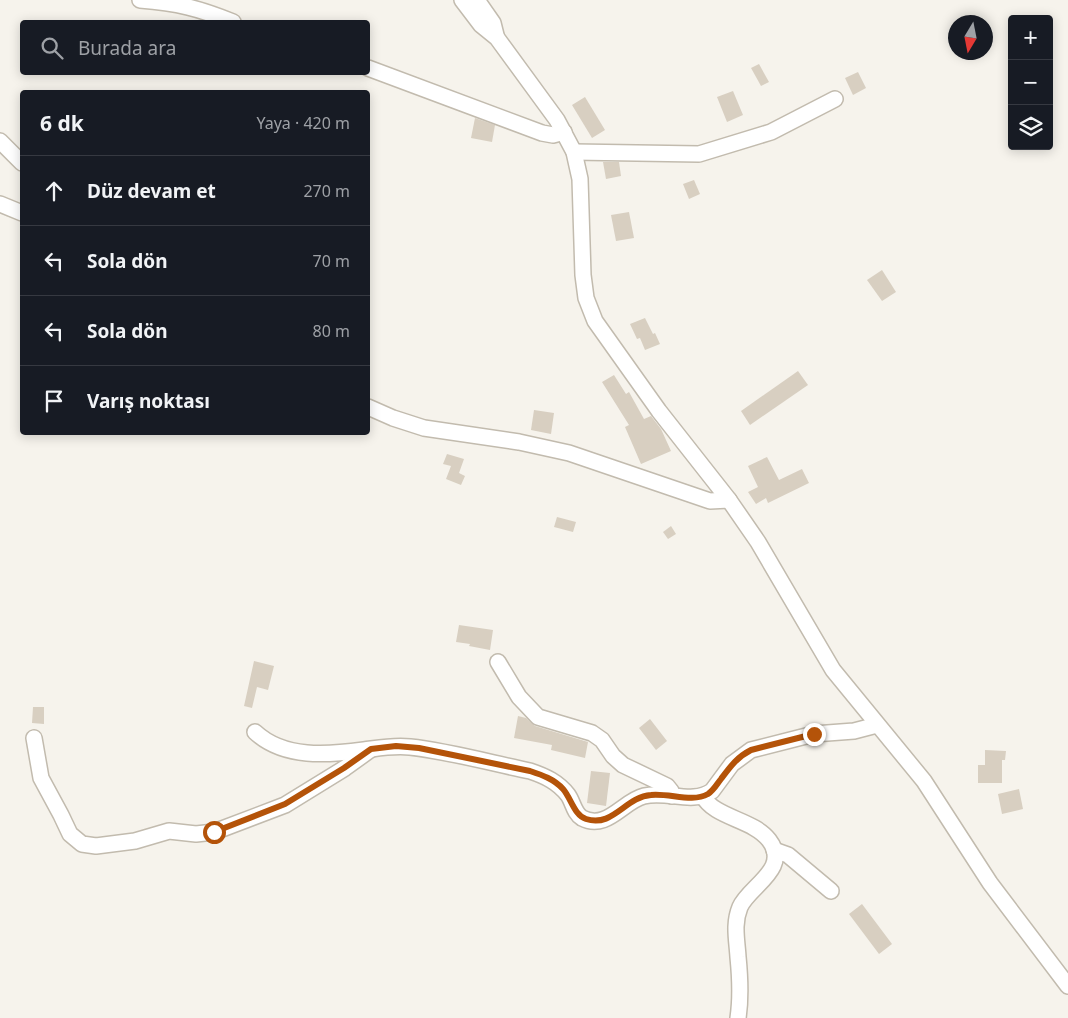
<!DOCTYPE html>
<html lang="tr">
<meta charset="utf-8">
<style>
body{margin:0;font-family:"Noto Sans",sans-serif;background:#242831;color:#f1f3f6}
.controls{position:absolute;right:15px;top:15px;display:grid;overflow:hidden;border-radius:5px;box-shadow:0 2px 12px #0003}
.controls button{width:45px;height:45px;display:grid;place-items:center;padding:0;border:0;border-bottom:1px solid #363941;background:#171b24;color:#f1f3f6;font:25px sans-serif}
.compass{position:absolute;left:948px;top:15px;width:45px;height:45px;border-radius:50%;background:#171b24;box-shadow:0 2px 12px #0003;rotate:190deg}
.stop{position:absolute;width:15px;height:15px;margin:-11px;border:4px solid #b45309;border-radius:50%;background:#fff}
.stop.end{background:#b45309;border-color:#fff;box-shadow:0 1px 5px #0008}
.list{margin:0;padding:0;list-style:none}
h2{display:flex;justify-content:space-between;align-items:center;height:65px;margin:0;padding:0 20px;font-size:21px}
h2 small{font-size:16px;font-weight:400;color:#9ea1a6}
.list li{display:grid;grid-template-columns:32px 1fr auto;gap:15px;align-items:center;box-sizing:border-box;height:70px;padding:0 20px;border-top:1px solid #363941}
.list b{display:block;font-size:19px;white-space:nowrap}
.list em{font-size:16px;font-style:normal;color:#9ea1a6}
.icon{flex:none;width:28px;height:28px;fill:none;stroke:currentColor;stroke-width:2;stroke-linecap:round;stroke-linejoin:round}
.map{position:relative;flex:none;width:1068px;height:1018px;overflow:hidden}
.search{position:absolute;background:#171b24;box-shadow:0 2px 12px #0003;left:20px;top:20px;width:350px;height:55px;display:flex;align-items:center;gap:12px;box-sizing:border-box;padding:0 18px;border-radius:5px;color:#9ea1a6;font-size:19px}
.panel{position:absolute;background:#171b24;box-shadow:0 2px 12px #0003;left:20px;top:90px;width:350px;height:345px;border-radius:5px}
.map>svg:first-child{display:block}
.building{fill:#d8cfc1}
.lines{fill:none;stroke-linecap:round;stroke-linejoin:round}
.minor-casing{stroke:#c2bbae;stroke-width:18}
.minor{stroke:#fff;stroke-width:15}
.route{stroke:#b45309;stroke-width:6}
</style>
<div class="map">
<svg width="1068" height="1018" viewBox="0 0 1068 1018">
<rect width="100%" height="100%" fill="#f6f3ec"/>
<g class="building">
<path d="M759 64 769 82 761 86 751 68Z"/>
<path d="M858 72 866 88 853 95 845 78Z"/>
<path d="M733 91 743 115 727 122 717 97Z"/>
<path d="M585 97 605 130 592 138 572 105Z"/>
<path d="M475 118 495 125 492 142 471 138Z"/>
<path d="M603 162H619L621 176 606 179Z"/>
<path d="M694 180 700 194 689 199 683 184Z"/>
<path d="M629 212 634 238 616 241 611 215Z"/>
<path d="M882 270 896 292 882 301 867 280Z"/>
<path d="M645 318 653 334 655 333 660 344 645 350 640 338 637 339 630 324Z"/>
<path d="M798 371 808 385 750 425 741 411Z"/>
<path d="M614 375 626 394 629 392 644 419 651 416 661 429 671 451 641 464 625 427 629 425 602 382Z"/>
<path d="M534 410 554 413 551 434 531 430Z"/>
<path d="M447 454 464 459 459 473 465 476 461 485 446 479 451 466 443 464Z"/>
<path d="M767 457 779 480 802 469 809 483 768 503 766 498 756 504 748 492 758 487 748 466Z"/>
<path d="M557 517 576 522 573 532 554 527Z"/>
<path d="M671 526 676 534 668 539 663 532Z"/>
<path d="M459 625 493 630 490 650 469 646 470 644 456 642Z"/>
<path d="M254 661 274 666 268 690 257 687 252 708 244 706Z"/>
<path d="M33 707H44V724L32 723Z"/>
<path d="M518 716 526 718 535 726 588 742 585 758 551 750 552 745 514 738Z"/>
<path d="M650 719 667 741 656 750 639 728Z"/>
<path d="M985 750 1006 751 1005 760H1002V783H978V765H985Z"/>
<path d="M591 771 610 773 606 806 587 803Z"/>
<path d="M1019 789 1023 809 1002 814 998 794Z"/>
<path d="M862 904 892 944 879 954 849 914Z"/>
</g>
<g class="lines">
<defs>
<g id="minor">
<path d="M140 0C178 3 198 8 233 22"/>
<path d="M462 0 481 25 497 38 557 120 574 152 580 179 583 275 586 298 595 321 659 411 729 500 758 542 833 670 924 781 990 883 1068 986"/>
<path d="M477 0 493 23 496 35"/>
<path d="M368 68 542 133 553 135 564 132"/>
<path d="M0 141 22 163"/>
<path d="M574 152 699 154 771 132 835 99"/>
<path d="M0 204 22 213"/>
<path d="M368 407 393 418 424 428 519 442 569 453 710 501 729 500"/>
<path d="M498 662 519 697 538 717 592 733 602 740 613 756 623 765 667 786 671 791 672 796"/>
<path d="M255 732C284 759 328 755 364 750 379 748 394 745 410 747 448 751 491 763 530 771 545 776 558 782 568 795 573 802 574 813 582 818 607 831 623 801 644 796 667 790 692 805 712 791L732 764 751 750 814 734 854 731 877 725"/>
<path d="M34 738 41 778 61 815 70 834 82 844 96 846 135 841 169 831 196 834 214 832 285 805 345 768 370 750"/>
<path d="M703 796C714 818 753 819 769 840 791 869 749 886 740 907 733 924 737 940 738 957 740 977 741 998 738 1018"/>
<path d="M774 850 788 855 831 891"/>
</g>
</defs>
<use href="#minor" class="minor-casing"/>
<use href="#minor" class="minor"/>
</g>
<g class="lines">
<path class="route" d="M214 832 285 804 344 768 371 749 396 746 419 748 530 771C542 775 554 779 563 789 571 798 574 815 586 819 613 828 625 797 651 795 670 793 692 803 708 794 714 790 717 784 721 779 730 767 737 757 751 750L814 734"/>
</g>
</svg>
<div class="controls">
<button>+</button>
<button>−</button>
<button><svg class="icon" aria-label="layers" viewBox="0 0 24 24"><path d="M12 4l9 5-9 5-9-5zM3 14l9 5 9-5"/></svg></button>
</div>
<svg class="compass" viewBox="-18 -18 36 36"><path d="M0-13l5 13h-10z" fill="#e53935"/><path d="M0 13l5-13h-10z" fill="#9ea1a6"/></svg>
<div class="stop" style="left:214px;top:832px"></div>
<div class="stop end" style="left:814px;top:734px"></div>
<div class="search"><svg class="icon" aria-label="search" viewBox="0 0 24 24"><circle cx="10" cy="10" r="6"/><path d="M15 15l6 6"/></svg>Burada ara</div>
<section class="panel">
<h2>6 dk<small>Yaya · 420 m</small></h2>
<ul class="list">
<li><svg class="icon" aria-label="ahead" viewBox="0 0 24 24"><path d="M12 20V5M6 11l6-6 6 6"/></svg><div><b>Düz devam et</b></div><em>270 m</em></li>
<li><svg class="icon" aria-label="left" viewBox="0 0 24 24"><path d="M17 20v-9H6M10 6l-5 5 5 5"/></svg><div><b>Sola dön</b></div><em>70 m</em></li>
<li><svg class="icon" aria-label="left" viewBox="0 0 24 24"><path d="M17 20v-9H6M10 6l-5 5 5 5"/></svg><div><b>Sola dön</b></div><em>80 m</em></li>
<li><svg class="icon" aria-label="arrive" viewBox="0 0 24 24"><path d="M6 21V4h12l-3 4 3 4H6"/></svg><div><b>Varış noktası</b></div></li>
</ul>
</section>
</div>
